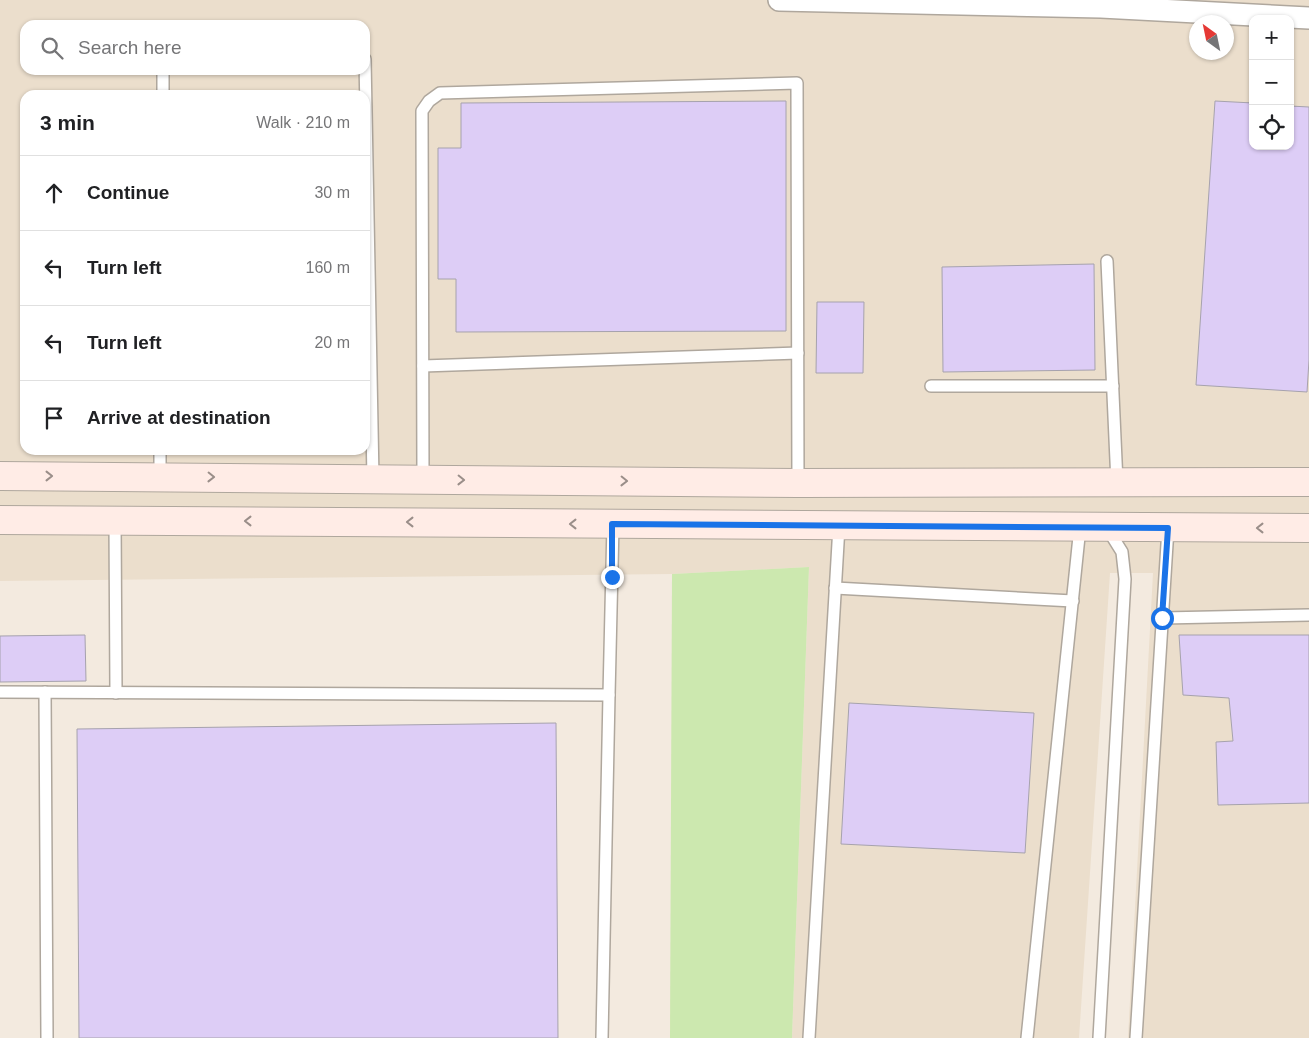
<!DOCTYPE html>
<meta charset="utf-8">
<style>
body{margin:0;font-family:Arial,sans-serif;background:#f6f6f6;color:#202124}
.controls{position:absolute;right:15px;top:15px;display:grid;overflow:hidden;border-radius:10px;box-shadow:0 1px 4px #0004}
.controls button{width:45px;height:45px;display:grid;place-items:center;padding:0;border:0;border-bottom:1px solid #e0e0e0;background:#fff;color:#202124;font:25px sans-serif}
.compass{position:absolute;left:1189px;top:15px;width:45px;height:45px;border-radius:50%;background:#fff;box-shadow:0 1px 4px #0004;rotate:327deg}
.stop{position:absolute;width:15px;height:15px;margin:-11px;border:4px solid #1a73e8;border-radius:50%;background:#fff}
.stop.end{background:#1a73e8;border-color:#fff;box-shadow:0 1px 5px #0008}
.list{margin:0;padding:0;list-style:none}
h2{display:flex;justify-content:space-between;align-items:center;height:65px;margin:0;padding:0 20px;font-size:21px}
h2 small{font-size:16px;font-weight:400;color:#757577}
.list li{display:grid;grid-template-columns:32px 1fr auto;gap:15px;align-items:center;box-sizing:border-box;height:75px;padding:0 20px;border-top:1px solid #e0e0e0}
.list b{display:block;font-size:19px;white-space:nowrap}
.list em{font-size:16px;font-style:normal;color:#757577}
.icon{flex:none;width:28px;height:28px;fill:none;stroke:currentColor;stroke-width:2;stroke-linecap:round;stroke-linejoin:round}
.map{position:relative;flex:none;width:1309px;height:1038px;overflow:hidden}
.search{position:absolute;background:#fff;box-shadow:0 1px 4px #0004;left:20px;top:20px;width:350px;height:55px;display:flex;align-items:center;gap:12px;box-sizing:border-box;padding:0 18px;border-radius:15px;color:#757577;font-size:19px}
.panel{position:absolute;background:#fff;box-shadow:0 1px 4px #0004;left:20px;top:90px;width:350px;height:365px;border-radius:15px}
.map>svg:first-child{display:block}
.built{fill:#ebdecc;fill-rule:evenodd}
.green{fill:#cce8af}
.building{fill:#ddcdf6;stroke:#a6a2ad}
.lines{fill:none;stroke-linecap:round;stroke-linejoin:round}
.lane-casing{stroke:#afa79d;stroke-width:14}
.street-casing{stroke:#afa79d;stroke-width:24}
.secondary-casing{stroke:#afa79d;stroke-width:30}
.lane{stroke:#fff;stroke-width:11}
.street{stroke:#fff;stroke-width:21}
.secondary{stroke:#ffece6;stroke-width:28}
.oneway{stroke:#9a8e89}
.route{stroke:#1a73e8;stroke-width:6}
</style>
<div class="map">
<svg width="1309" height="1038" viewBox="0 0 1309 1038">
<rect width="100%" height="100%" fill="#f3eadf"/>
<path class="built" d="M0 0H1309V1038H1128L1153 573H1110L1079 1038H792L809 567 672 574 0 581ZM1253 19H1290V146H1253ZM1196 22H1226V52H1196ZM25 25H365V70H25ZM25 95H365V450H25Z"/>
<path class="green" d="M809 567 792 1038H670L672 574Z"/>
<g class="building">
<path d="M786 101V331L456 332V279H438V148H461V103Z"/>
<path d="M1215 101 1253 103V146H1290V106L1309 107V360L1307 392 1196 385Z"/>
<path d="M1094 264 1095 370 943 372 942 267Z"/>
<path d="M817 302H864L863 373H816Z"/>
<path d="M85 635 86 681 0 682V636Z"/>
<path d="M1179 635H1309V803L1218 805 1216 742 1233 741 1229 698 1183 695Z"/>
<path d="M849 703 1034 713 1025 853 841 844Z"/>
<path d="M556 723 558 1038H79L77 729Z"/>
</g>
<g class="lines">
<defs>
<g id="lane">
<path d="M365 59 373 479"/>
<path d="M163 95V70"/>
<path d="M1107 261 1117 483"/>
<path d="M423 366 798 353"/>
<path d="M931 386H1113"/>
<path d="M160 477V450"/>
<path d="M423 479 422 111 429 101 440 93 797 83 798 483"/>
<path d="M115 520 116 693"/>
<path d="M835 588 1073 601"/>
<path d="M1163 618 1309 615"/>
<path d="M0 692 609 695 602 1038"/>
<path d="M45 692 47 1038"/>
<path d="M609 695 613 524"/>
<path d="M809 1038 839 526"/>
<path d="M1027 1038 1080 527"/>
<path d="M1099 1038 1125 579 1122 552 1107 528"/>
<path d="M1136 1038 1168 528"/>
</g>
<path id="street" d="M779 0 1101 7 1309 18"/>
<g id="secondary">
<path d="M0 476 798 483 1309 482"/>
<path d="M0 520 1309 528"/>
</g>
</defs>
<use href="#lane" class="lane-casing"/>
<use href="#street" class="street-casing"/>
<use href="#secondary" class="secondary-casing"/>
<use href="#lane" class="lane"/>
<use href="#street" class="street"/>
<use href="#secondary" class="secondary"/>
</g>
<defs><path id="oneway-chevron" d="M-2-3.5L2.5 0L-2 3.5" fill="none" stroke-width="1.6" stroke-linecap="round" stroke-linejoin="round" transform="scale(1.25)"/></defs>
<g class="oneway">
<use href="#oneway-chevron" transform="translate(49 476)"/>
<use href="#oneway-chevron" transform="translate(211 477) rotate(1)"/>
<use href="#oneway-chevron" transform="translate(461 480) rotate(1)"/>
<use href="#oneway-chevron" transform="translate(624 481) rotate(1)"/>
<use href="#oneway-chevron" transform="translate(248 521) rotate(-180)"/>
<use href="#oneway-chevron" transform="translate(410 522) rotate(-180)"/>
<use href="#oneway-chevron" transform="translate(573 524) rotate(-180)"/>
<use href="#oneway-chevron" transform="translate(1260 528) rotate(-180)"/>
</g>
<g class="lines">
<path class="route" d="M612 577V524L1168 528 1162 618"/>
</g>
</svg>
<div class="controls">
<button>+</button>
<button>−</button>
<button><svg class="icon" aria-label="locate" viewBox="0 0 24 24"><circle cx="12" cy="12" r="6"/><path d="M12 2v4M12 18v4M2 12h4M18 12h4"/></svg></button>
</div>
<svg class="compass" viewBox="-18 -18 36 36"><path d="M0-13l5 13h-10z" fill="#e53935"/><path d="M0 13l5-13h-10z" fill="#757577"/></svg>
<div class="stop" style="left:1162px;top:618px"></div>
<div class="stop end" style="left:612px;top:577px"></div>
<div class="search"><svg class="icon" aria-label="search" viewBox="0 0 24 24"><circle cx="10" cy="10" r="6"/><path d="M15 15l6 6"/></svg>Search here</div>
<section class="panel">
<h2>3 min<small>Walk · 210 m</small></h2>
<ul class="list">
<li><svg class="icon" aria-label="ahead" viewBox="0 0 24 24"><path d="M12 20V5M6 11l6-6 6 6"/></svg><div><b>Continue</b></div><em>30 m</em></li>
<li><svg class="icon" aria-label="left" viewBox="0 0 24 24"><path d="M17 20v-9H6M10 6l-5 5 5 5"/></svg><div><b>Turn left</b></div><em>160 m</em></li>
<li><svg class="icon" aria-label="left" viewBox="0 0 24 24"><path d="M17 20v-9H6M10 6l-5 5 5 5"/></svg><div><b>Turn left</b></div><em>20 m</em></li>
<li><svg class="icon" aria-label="arrive" viewBox="0 0 24 24"><path d="M6 21V4h12l-3 4 3 4H6"/></svg><div><b>Arrive at destination</b></div></li>
</ul>
</section>
</div>
